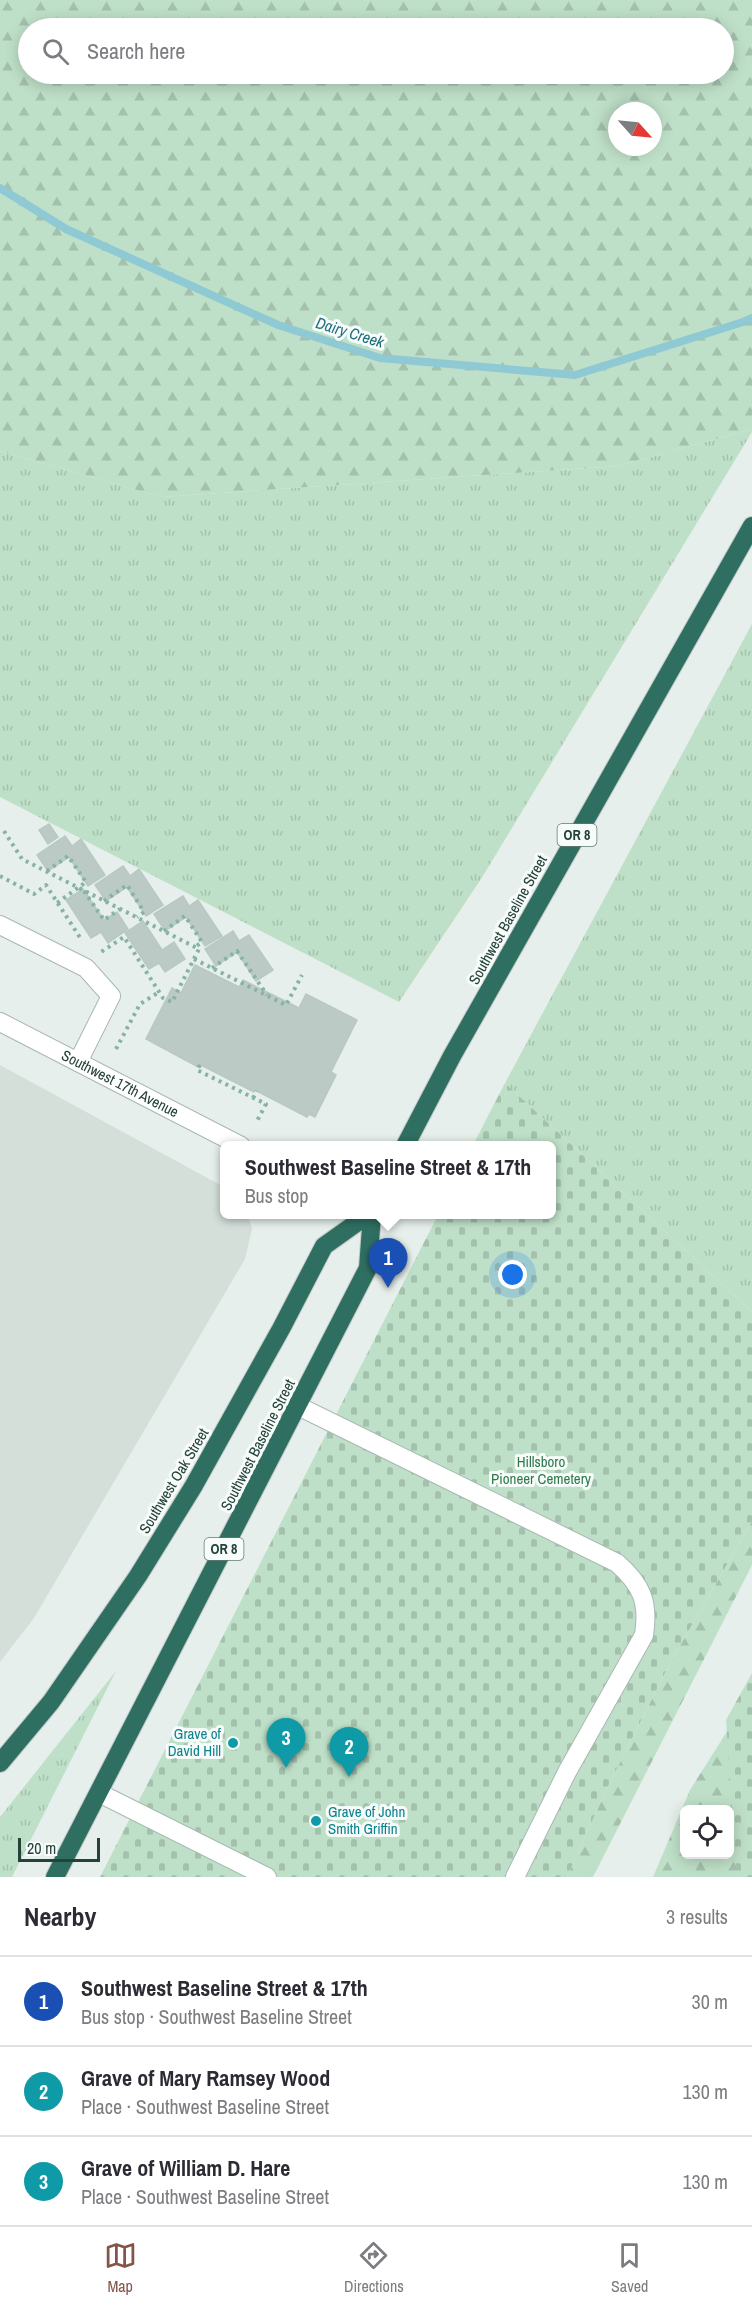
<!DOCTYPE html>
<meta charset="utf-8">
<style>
body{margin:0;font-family:"Archivo Narrow",sans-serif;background:#f2f2f3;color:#2b2b33}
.controls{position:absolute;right:18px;bottom:18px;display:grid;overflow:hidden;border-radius:9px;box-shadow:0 3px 15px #0003}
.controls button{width:54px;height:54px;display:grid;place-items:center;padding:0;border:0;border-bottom:2px solid #e1e1e2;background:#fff;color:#2b2b33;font:30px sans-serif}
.compass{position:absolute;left:608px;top:102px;width:54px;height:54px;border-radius:50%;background:#fff;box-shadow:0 3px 15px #0003;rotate:117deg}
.scale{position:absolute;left:18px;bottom:15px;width:82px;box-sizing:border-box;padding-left:6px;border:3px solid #24423a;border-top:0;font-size:16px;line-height:21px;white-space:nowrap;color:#24423a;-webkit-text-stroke:4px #f7fbf9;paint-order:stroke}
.you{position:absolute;left:513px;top:1275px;width:21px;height:21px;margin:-15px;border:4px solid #fff;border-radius:50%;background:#1a73e8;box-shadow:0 0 0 9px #1a73e833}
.badge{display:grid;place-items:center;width:39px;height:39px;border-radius:50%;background:#855347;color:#fff;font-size:20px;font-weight:700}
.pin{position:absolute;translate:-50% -50px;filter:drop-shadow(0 2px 3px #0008)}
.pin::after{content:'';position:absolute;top:32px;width:21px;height:18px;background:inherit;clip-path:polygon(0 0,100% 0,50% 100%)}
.popup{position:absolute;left:220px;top:1141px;width:336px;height:78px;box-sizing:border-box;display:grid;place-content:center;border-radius:9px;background:#fff;filter:drop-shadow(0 2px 4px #0005);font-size:20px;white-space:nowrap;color:#7c7c81}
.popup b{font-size:22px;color:#2b2b33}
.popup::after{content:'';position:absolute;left:50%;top:100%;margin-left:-12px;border:12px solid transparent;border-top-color:#fff}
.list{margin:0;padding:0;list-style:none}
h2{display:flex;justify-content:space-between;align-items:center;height:78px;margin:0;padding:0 24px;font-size:26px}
h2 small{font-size:20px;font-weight:400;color:#7c7c81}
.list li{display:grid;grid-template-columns:39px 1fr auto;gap:18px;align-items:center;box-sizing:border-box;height:90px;padding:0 24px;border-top:2px solid #e1e1e2}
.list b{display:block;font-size:22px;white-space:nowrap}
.list p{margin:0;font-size:20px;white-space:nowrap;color:#7c7c81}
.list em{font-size:20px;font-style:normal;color:#7c7c81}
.icon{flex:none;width:33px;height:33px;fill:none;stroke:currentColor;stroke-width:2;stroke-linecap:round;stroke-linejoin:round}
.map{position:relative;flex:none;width:752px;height:1877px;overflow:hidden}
.search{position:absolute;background:#fff;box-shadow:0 3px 15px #0003;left:18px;right:18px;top:18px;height:66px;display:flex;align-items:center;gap:15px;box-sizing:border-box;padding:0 21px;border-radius:33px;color:#7c7c81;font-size:22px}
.sheet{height:348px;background:#fff}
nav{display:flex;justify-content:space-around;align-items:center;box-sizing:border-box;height:84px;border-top:2px solid #e1e1e2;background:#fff;font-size:16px;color:#7c7c81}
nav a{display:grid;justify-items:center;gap:3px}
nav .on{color:#855347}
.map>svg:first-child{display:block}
.built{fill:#d4dfda}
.grass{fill:url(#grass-tufts)}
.forest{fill:url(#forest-firs);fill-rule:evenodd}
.cemetery{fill:url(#cemetery-stones)}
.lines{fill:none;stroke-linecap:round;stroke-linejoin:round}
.stream{stroke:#8ec9d4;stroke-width:8}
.building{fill:#bbcac4;stroke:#b8c9c2;stroke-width:1.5}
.minor-casing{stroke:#a8b8b2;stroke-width:20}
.highway-casing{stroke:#c2cac8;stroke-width:20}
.path{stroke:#86b3a5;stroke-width:4;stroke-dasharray:3 4.5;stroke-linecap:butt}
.minor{stroke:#fff;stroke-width:18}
.highway{stroke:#2f6f62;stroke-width:18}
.culture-dot{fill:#0f9aa8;stroke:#f7fbf9;stroke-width:2}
.labels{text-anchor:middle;stroke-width:6;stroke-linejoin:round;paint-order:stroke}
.shield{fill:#f7fbf9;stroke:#637a73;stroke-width:1.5}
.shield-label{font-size:14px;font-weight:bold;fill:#24423a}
.street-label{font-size:15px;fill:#24423a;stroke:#f7fbf9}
.park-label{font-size:15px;fill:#2d7a4b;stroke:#f7fbf9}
.culture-label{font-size:15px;fill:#0d838f;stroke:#f7fbf9;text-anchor:end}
.water-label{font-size:16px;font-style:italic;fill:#1c6f80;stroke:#f7fbf9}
</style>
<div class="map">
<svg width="752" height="1877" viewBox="0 0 752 1877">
<defs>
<pattern id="grass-tufts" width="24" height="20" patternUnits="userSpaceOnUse" patternTransform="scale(1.5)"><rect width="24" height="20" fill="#bfe0c8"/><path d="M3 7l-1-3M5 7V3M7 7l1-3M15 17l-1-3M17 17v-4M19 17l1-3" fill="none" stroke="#a4c1ad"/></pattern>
<pattern id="forest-firs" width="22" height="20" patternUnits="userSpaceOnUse" patternTransform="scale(1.5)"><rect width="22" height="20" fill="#bfe0c8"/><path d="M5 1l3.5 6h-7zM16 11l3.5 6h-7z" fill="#a4c1ad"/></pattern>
<pattern id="cemetery-stones" width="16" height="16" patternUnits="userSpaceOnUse" patternTransform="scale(1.5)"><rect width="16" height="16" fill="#bfe0c8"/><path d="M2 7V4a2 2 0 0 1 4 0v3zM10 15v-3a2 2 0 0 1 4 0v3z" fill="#a4c1ad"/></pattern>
</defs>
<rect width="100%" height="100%" fill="#e6efeb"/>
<path class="built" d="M0 1065 224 1187 225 1214 248 1215 252 1229 245 1259 34 1618 0 1662Z"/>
<g class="grass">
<path d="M752 429V432L481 879 399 1002 0 797V451L161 497 618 466Z"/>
<path d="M752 624V1312L505 1083Z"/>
<path d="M116 1671 12 1877H0V1817Z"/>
</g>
<g class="forest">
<path d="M0 0H752V429L618 466 161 497 0 451ZM28 28H724V74H28ZM617 111H653V147H617Z"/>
<path d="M752 1521V1565L593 1877H567L607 1788 670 1663Z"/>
<path d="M752 1692V1877H653L690 1790ZM684 1810H730V1854H684Z"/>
</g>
<g class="cemetery">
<path d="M505 1083 752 1312V1521L670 1663 607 1788 567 1877H100L438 1215 552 1214V1146L473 1145Z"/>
<path d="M752 1673V1877H737L726 1720Z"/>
</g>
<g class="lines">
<path class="stream" d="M0 188 66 229 278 325 380 358 575 375 743 322 752 318"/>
</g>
<g class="building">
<path d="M49 824 58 837 48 844 39 830Z"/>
<path d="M65 836 72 846 81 839 105 875 88 886 69 857 48 871 37 855Z"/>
<path d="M123 866 130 876 139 869 163 905 146 916 127 887 106 901 95 885Z"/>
<path d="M83 889 104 920 117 912 128 929 108 943 101 932 91 938 66 900Z"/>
<path d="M183 896 189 906 198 900 222 936 205 946 186 917 165 931 154 914Z"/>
<path d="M143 921 162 950 174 942 185 959 165 972 159 963 149 969 125 933Z"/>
<path d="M233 931 239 941 249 935 273 970 256 981 237 952 216 966 205 949Z"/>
<path d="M195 965 239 987 243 980 299 1008 306 994 357 1020 331 1072 336 1075 315 1117 309 1114 307 1117 255 1090 254 1092 199 1064 198 1067 146 1039 172 988 181 993Z"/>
</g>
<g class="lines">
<defs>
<g id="minor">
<path d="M0 925 86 968 111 996 78 1062"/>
<path id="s1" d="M0 1022 241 1146"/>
<path d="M298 1406 617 1563C642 1585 649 1602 644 1635L567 1772 515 1877"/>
<path d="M99 1793 267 1877"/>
</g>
<g id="highway">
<path d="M405 1146 452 1056 752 526"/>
<path d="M0 1763 51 1702 138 1576 193 1487 282 1327 324 1246 369 1214"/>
<path d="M55 1877 368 1268 372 1214"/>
</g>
</defs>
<use href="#minor" class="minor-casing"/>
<use href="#highway" class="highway-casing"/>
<g class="path">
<path d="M4 831 22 859 199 949 172 1002 163 998 124 937 101 952"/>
<path d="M47 871 68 856 86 882 57 903"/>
<path d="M0 876 34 894 46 885 81 939"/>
<path d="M84 891 104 920 120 909"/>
<path d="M104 901 127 885 144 912 137 917"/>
<path d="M164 931 185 916 202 942 195 947"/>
<path d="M194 959 286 1005 302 975"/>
<path d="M212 968 237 951 267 995"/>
<path d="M116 1049 140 1004 159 992"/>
<path d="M200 1065 197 1070 266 1104 257 1121"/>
<path d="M253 1098 257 1091"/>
</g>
<use href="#minor" class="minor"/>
<use href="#highway" class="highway"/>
</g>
<g class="culture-dot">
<circle cx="233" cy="1743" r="6"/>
<circle cx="316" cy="1821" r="6"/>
</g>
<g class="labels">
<g class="shield">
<rect x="557.5" y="824" width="39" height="22" rx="4.5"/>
<rect x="204.5" y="1538" width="39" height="22" rx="4.5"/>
</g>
<g class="shield-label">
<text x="577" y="840">OR 8</text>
<text x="224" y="1554">OR 8</text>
</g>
<g class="street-label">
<text transform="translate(508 920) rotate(-61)" y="5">Southwest Baseline Street</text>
<text dy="5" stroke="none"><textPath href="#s1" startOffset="135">Southwest 17th Avenue</textPath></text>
<text transform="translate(258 1445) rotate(-63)" y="5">Southwest Baseline Street</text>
<text transform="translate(174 1481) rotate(-59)" y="5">Southwest Oak Street</text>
</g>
<g class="park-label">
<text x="541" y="1467">Hillsboro<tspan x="541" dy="17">Pioneer Cemetery</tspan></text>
</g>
<g class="culture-label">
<text x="221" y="1739">Grave of<tspan x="221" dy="17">David Hill</tspan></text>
<text x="328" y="1817" text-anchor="start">Grave of John<tspan x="328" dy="17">Smith Griffin</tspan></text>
</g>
<g class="water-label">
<text transform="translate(350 332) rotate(17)" y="6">Dairy Creek</text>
</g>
</g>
</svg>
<div class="controls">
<button><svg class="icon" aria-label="locate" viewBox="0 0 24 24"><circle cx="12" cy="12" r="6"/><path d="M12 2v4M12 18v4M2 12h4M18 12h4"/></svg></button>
</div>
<svg class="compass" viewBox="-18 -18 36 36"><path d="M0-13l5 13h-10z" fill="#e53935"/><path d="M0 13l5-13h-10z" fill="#7c7c81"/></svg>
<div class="scale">20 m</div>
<div class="you"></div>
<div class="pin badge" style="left:388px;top:1288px;background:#1a4fb4">1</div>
<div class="popup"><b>Southwest Baseline Street &amp; 17th</b>Bus stop</div>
<div class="pin badge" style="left:349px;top:1777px;background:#0f9aa8">2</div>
<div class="pin badge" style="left:286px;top:1768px;background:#0f9aa8">3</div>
<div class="search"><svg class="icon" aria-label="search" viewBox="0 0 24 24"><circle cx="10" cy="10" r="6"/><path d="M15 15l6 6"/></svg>Search here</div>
</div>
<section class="sheet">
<h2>Nearby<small>3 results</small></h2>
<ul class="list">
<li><span class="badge" style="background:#1a4fb4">1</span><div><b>Southwest Baseline Street &amp; 17th</b><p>Bus stop · Southwest Baseline Street</p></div><em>30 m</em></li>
<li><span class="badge" style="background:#0f9aa8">2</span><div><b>Grave of Mary Ramsey Wood</b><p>Place · Southwest Baseline Street</p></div><em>130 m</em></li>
<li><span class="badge" style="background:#0f9aa8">3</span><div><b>Grave of William D. Hare</b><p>Place · Southwest Baseline Street</p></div><em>130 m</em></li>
</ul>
</section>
<nav>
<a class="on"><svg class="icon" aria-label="map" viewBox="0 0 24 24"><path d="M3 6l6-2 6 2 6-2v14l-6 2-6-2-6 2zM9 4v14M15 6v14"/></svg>Map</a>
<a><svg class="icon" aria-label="directions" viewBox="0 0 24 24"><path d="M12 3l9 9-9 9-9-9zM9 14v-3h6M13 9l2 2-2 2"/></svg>Directions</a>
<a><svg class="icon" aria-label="saved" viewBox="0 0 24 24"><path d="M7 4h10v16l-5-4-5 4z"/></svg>Saved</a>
</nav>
